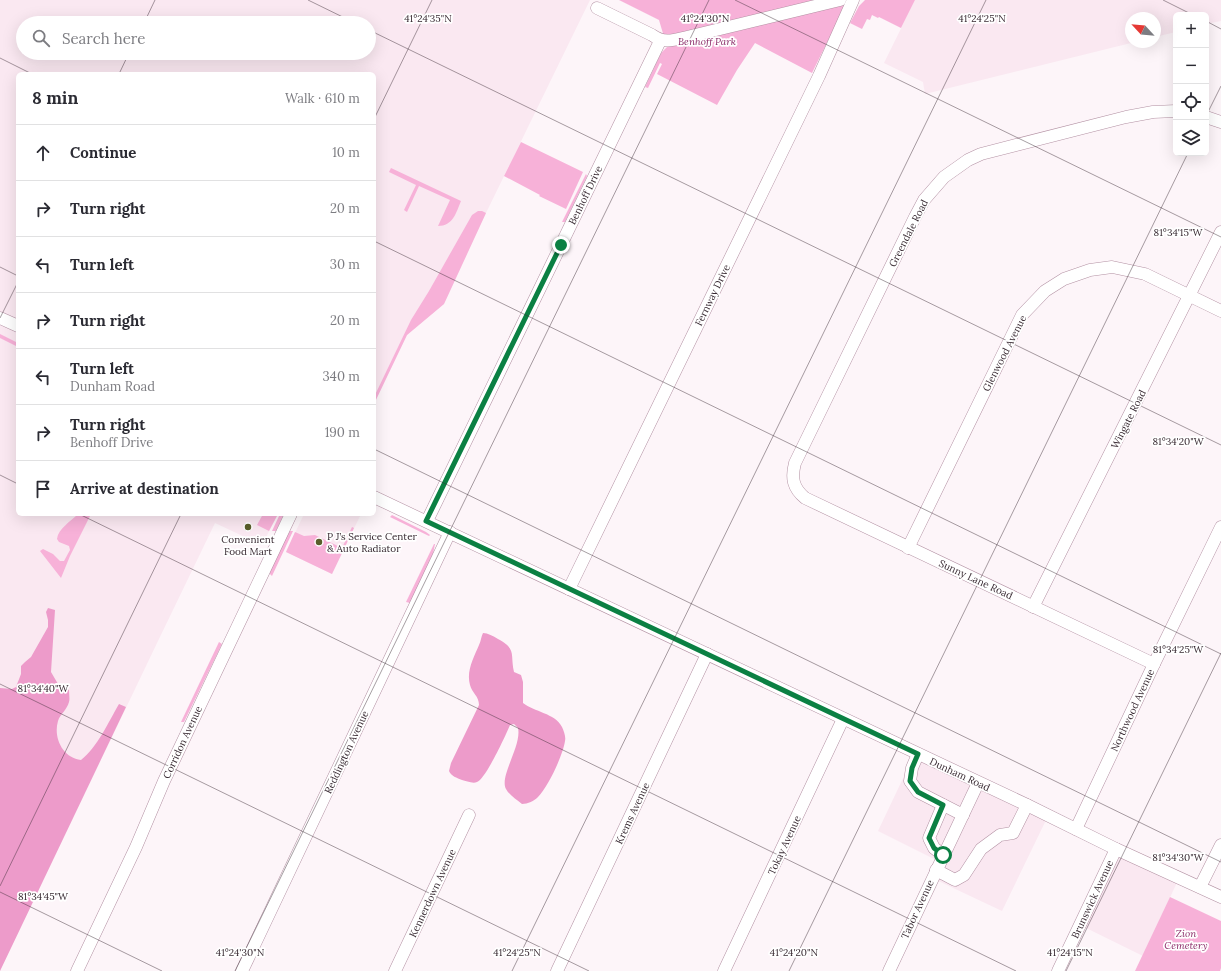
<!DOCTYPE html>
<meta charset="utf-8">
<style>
body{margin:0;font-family:Lora,serif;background:#f2f2f3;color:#2b2b33}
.controls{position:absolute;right:12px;top:12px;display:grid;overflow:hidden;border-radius:6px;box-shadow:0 4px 16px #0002}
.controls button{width:36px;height:36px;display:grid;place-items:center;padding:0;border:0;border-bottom:1px solid #e1e1e2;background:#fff;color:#2b2b33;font:20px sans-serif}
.compass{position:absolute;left:1125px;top:12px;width:36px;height:36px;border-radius:50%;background:#fff;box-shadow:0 4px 16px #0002;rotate:296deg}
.stop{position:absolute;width:12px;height:12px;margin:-9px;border:3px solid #0b8043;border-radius:50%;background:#fff}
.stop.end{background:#0b8043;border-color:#fff;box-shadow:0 1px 4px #0008}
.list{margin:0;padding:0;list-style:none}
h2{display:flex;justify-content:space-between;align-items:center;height:52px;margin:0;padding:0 16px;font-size:17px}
h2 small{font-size:13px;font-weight:400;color:#7c7c81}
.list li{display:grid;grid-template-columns:26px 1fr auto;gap:12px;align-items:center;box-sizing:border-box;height:56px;padding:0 16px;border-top:1px solid #e1e1e2}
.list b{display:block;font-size:15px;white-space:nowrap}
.list p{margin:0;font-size:13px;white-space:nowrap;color:#7c7c81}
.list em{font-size:13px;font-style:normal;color:#7c7c81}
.icon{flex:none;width:22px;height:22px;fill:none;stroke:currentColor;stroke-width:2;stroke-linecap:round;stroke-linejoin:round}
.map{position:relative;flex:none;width:1221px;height:971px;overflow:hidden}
.search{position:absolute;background:#fff;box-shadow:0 4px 16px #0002;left:16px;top:16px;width:360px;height:44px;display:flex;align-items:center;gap:10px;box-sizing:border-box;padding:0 14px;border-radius:22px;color:#7c7c81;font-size:15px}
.panel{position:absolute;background:#fff;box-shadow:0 4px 16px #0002;left:16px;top:72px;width:360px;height:444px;border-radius:6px}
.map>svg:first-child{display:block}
.built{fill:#fae8f1;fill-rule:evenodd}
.green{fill:#f7b1d8}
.forest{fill:#ed9bca}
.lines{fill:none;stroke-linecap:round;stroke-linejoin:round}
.minor-casing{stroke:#b391a3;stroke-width:13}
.minor{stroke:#fff;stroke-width:12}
.route{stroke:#0b8043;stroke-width:5}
.ticks{fill:none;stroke:#392b33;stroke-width:1;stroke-opacity:0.45}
.poi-dot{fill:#595d2a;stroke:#fff;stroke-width:1.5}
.labels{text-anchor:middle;stroke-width:3.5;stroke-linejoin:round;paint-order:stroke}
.park-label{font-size:10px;font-style:italic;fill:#8c2e6a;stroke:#fff}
.street-label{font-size:10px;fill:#392b33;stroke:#fff}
.poi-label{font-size:10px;fill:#392b33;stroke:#fff;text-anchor:start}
.ticks-label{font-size:10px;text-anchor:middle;fill:#392b33;stroke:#fff;stroke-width:3.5;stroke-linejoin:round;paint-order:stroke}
</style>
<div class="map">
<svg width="1221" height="971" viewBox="0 0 1221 971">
<rect width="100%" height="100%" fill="#fdf5f9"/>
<g class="built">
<path d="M0 0H590L486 213 444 304 407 335 374 404V74H18V514H278L262 545 215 523 158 641 0 971ZM23 23H369V53H23Z"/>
<path d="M915 0H1221V21L1206 24V15H1176V32L1155 37V18H1131V42H1135L925 94 923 82 884 63Z"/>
<path d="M304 514H361L332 574 286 552Z"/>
<path d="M915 753 1048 816 1002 911 932 878 940 862 878 831Z"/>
<path d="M1116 849 1179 878 1143 956 1080 925Z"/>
</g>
<g class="green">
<path d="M619 0H848L812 73 755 43 737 70 717 105 657 74 662 64 660 63 648 88 645 87 661 53 667 47 659 20Z"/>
<path d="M865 0H915L901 28 879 17 878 18 872 15 870 20 867 19 862 29 850 23 859 6Z"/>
<path d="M521 142 583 172 566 209 539 196 540 195 504 176Z"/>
<path d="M391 168 461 201C456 213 453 226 438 226L450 200 419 186 407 212 404 210 416 185 389 172Z"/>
<path d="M586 174 587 176 565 222H562Z"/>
<path d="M478 211H482L486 213 444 304 407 335 374 404V397L411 320 429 291 472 215Z"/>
<path d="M0 334 18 343V347L0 338Z"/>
<path d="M78 514H91L70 556 61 578 40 551 43 549 53 554 60 561H64L70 550 69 546 59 542 57 539C58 529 71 521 78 514Z"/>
<path d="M263 514H278L269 531 257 525Z"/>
<path d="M280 514H284L276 531H272Z"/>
<path d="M392 515 426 532 430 535 429 536 390 517Z"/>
<path d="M352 527 354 528 332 574 286 552 295 532 304 536 315 535 342 548Z"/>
<path d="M289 531H293L272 576 269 573Z"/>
<path d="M434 544H435L433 554 410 603 406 602Z"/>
<path d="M219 642 222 644 184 722H181Z"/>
<path d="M1170 897 1221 921V968L1220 971H1135Z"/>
</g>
<g class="forest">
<path d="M48 608 55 610 51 672 58 684 69 690C69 694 70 699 69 702 67 710 60 714 58 721 53 738 63 758 81 760 97 748 109 721 119 704L126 707 0 971V688L12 689 16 687 21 674V666L25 662 31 657 48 627V620L46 612Z"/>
<path d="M483 633C488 633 493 636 498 639 517 649 510 654 514 672L521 675 523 682V703C534 712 555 713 562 727 564 731 566 737 565 741 563 755 548 787 538 797 534 801 528 804 522 804 517 800 509 795 506 789 499 776 522 746 518 728L514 724 510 725C506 735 485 780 477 782 473 784 466 781 462 780 457 778 451 776 449 771L451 763 479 705C479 696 472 693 470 685 466 671 474 657 479 645 481 641 481 637 483 633Z"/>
</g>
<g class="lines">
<defs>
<g id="minor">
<path d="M597 8 652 35C664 44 674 40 687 37L840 0"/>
<path d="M1206 117 1221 122"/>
<path d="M0 318 18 326"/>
<path d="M374 497 1027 805 1116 849 1221 897"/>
<path d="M427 521 660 41"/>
<path d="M908 548 1022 315 1045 291 1064 279 1090 270 1112 267 1145 274 1221 311"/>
<path d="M569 589 819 76 853 0"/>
<path d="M1033 607 1221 232"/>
<path d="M1154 664 805 498C793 488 791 478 795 463L915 217 924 200 944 177 968 160 981 154 1126 117 1153 112 1176 111"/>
<path d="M918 754 912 768 910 781 918 792 963 815"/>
<path d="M943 805 929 838 934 848 943 855"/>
<path d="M1076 829 1154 664 1221 527"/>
<path d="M936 870 955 880 964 875 981 849 1000 835 1013 833 1027 805"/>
<path d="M1200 887 1221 845"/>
<path d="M77 971 136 847 164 781 291 514"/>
<path d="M242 971 450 532"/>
<path d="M395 971 469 815"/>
<path d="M557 971 707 654"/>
<path d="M724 971 843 719"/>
<path d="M889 971 978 783"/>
<path d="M1058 971 1116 849"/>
</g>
</defs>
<use href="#minor" class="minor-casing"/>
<use href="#minor" class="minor"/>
</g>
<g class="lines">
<path class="route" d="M561 245 426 521 918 754 912 768 910 781 918 792 943 805 929 838 934 848 943 855"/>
</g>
<path class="ticks" d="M308 0 355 23M735 0 1221 237M1163 0 1193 15M1206 21 1221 29M144 23 155 0M369 30 1221 445M0 58 32 74M119 74 129 53M1206 116 1221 86M374 119 432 0M374 241 1221 654M0 267 18 276M0 318 18 282M374 449 1221 862M0 475 18 484M79 514 1016 971M0 684 589 971M0 886 181 514M0 892 162 971M235 971 709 0M512 971 986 0M789 971 1188 153M1066 971 1221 653"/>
<g class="poi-dot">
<circle cx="248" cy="527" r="4"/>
<circle cx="319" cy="542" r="4"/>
</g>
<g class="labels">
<g class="park-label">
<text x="707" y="45">Benhoff Park</text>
<text x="1186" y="937">Zion<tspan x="1186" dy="12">Cemetery</tspan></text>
</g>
<g class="street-label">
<text transform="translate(585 195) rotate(-64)" y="4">Benhoff Drive</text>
<text transform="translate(908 233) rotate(-63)" y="4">Greendale Road</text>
<text transform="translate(712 295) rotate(-64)" y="4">Fernway Drive</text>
<text transform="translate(1004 353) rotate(-63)" y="4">Glenwood Avenue</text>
<text transform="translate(1128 419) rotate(-63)" y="4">Wingate Road</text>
<text transform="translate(976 579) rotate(25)" y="4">Sunny Lane Road</text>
<text transform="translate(1132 710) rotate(-65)" y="4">Northwood Avenue</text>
<text transform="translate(182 742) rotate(-65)" y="4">Corridon Avenue</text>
<text transform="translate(346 752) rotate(-65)" y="4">Reddington Avenue</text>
<text transform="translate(960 774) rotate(25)" y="4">Dunham Road</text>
<text transform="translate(632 813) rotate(-65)" y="4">Krems Avenue</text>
<text transform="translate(784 845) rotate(-65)" y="4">Tokay Avenue</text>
<text transform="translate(432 893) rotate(-65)" y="4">Kennerdown Avenue</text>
<text transform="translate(1092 899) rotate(-65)" y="4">Brunswick Avenue</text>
<text transform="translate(917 909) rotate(-65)" y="4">Tabor Avenue</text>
</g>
<g class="poi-label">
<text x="327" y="540">P J’s Service Center<tspan x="327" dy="12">&amp; Auto Radiator</tspan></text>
<text x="248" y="543" text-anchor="middle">Convenient<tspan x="248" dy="12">Food Mart</tspan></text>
</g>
</g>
<g class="ticks-label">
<text x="428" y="22">41°24'35"N</text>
<text x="705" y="22">41°24'30"N</text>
<text x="982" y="22">41°24'25"N</text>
<text x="1178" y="236">81°34'15"W</text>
<text x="1178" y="445">81°34'20"W</text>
<text x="1178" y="653">81°34'25"W</text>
<text x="43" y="692">81°34'40"W</text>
<text x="1178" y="861">81°34'30"W</text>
<text x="43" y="900">81°34'45"W</text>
<text x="240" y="956">41°24'30"N</text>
<text x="517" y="956">41°24'25"N</text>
<text x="794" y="956">41°24'20"N</text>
<text x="1070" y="956">41°24'15"N</text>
</g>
</svg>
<div class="controls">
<button>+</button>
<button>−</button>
<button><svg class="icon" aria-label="locate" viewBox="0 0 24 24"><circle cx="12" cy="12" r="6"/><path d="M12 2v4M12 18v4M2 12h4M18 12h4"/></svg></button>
<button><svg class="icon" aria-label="layers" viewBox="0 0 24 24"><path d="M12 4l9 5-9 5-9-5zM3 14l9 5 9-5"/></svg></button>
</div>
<svg class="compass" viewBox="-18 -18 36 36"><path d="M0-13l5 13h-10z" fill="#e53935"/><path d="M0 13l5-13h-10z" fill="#7c7c81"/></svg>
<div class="stop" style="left:943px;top:855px"></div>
<div class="stop end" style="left:561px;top:245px"></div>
<div class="search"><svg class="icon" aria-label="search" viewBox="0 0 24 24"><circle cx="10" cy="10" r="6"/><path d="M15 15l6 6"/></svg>Search here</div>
<section class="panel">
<h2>8 min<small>Walk · 610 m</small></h2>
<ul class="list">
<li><svg class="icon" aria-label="ahead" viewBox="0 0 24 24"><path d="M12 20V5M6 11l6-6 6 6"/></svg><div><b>Continue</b></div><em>10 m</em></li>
<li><svg class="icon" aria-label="right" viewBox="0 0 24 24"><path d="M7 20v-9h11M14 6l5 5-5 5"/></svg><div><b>Turn right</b></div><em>20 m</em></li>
<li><svg class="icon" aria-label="left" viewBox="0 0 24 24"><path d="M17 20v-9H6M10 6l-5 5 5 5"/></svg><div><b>Turn left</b></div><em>30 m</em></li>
<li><svg class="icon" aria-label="right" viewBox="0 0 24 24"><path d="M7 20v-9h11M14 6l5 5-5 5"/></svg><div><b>Turn right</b></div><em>20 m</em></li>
<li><svg class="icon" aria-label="left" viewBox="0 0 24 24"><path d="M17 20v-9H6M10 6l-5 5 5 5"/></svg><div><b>Turn left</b><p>Dunham Road</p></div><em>340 m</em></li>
<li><svg class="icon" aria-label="right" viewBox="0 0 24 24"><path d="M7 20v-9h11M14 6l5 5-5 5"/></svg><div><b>Turn right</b><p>Benhoff Drive</p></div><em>190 m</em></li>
<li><svg class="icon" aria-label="arrive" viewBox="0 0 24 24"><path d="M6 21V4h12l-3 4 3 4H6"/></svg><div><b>Arrive at destination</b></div></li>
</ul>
</section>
</div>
